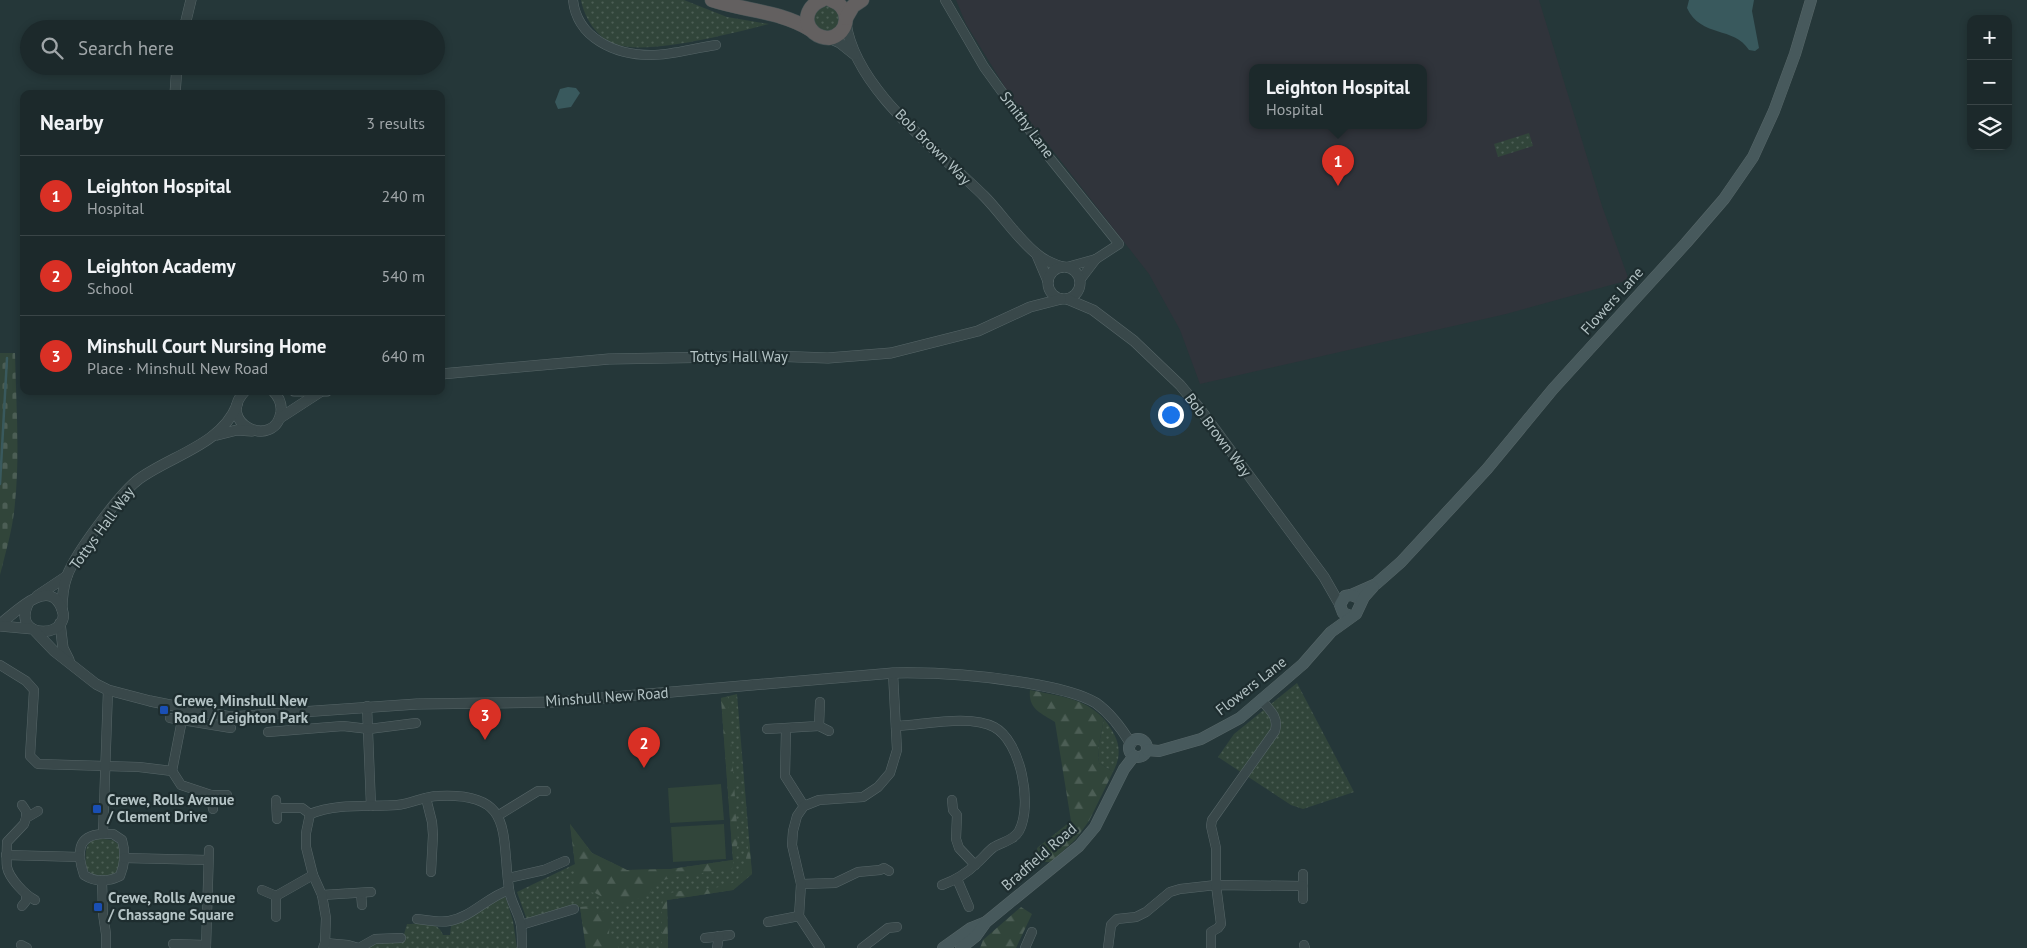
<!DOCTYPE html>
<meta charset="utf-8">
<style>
body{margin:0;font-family:"PT Sans",sans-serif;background:#253133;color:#f1f3f6}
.controls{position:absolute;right:15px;top:15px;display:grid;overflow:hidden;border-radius:10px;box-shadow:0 2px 8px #0003}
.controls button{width:45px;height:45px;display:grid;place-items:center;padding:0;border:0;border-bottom:1px solid #3a4547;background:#1c292b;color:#f1f3f6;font:25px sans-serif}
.you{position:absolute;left:1170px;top:414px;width:18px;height:18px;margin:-12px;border:4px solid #fff;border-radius:50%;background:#1a73e8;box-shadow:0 0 0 8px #1a73e833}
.badge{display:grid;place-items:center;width:32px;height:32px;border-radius:50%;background:#d93025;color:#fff;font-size:16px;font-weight:700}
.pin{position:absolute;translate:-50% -41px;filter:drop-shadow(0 1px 2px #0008)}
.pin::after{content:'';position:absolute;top:26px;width:18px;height:15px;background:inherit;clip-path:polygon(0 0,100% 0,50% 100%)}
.popup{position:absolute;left:1249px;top:64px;width:178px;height:65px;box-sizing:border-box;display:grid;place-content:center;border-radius:10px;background:#1c292b;filter:drop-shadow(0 1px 4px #0005);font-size:16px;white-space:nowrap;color:#a0a6a9}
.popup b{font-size:19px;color:#f1f3f6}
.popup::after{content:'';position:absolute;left:50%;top:100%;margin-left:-10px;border:10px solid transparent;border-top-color:#1c292b}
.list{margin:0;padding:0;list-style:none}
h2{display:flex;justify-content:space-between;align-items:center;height:65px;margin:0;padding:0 20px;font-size:21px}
h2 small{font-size:16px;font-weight:400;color:#a0a6a9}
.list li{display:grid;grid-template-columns:32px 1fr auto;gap:15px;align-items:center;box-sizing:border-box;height:80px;padding:0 20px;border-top:1px solid #3a4547}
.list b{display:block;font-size:19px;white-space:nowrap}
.list p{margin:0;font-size:16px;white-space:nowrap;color:#a0a6a9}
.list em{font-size:16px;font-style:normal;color:#a0a6a9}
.icon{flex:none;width:28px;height:28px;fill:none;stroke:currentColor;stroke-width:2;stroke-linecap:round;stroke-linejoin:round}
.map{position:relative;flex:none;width:2027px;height:948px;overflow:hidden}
.search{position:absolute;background:#1c292b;box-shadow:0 2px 8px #0003;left:20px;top:20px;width:425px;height:55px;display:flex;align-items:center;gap:12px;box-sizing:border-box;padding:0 18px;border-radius:28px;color:#a0a6a9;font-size:19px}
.panel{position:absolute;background:#1c292b;box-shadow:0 2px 8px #0003;left:20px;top:90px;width:425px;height:305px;border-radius:10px}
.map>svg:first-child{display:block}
.medical{fill:#30343b;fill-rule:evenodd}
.grass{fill:url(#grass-dots)}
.forest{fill:url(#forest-firs)}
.cemetery{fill:url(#cemetery-stones)}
.garden{fill:#31453a}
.water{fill:#39595d}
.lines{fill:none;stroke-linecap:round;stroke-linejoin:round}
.stream{stroke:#39595d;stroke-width:2.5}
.minor-casing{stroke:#576668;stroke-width:10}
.tertiary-casing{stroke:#576668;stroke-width:11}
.secondary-casing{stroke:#576668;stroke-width:12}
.trunk-casing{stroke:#445355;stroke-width:15}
.minor{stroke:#39484a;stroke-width:9}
.tertiary{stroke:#39484a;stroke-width:10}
.secondary{stroke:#47595c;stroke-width:11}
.trunk{stroke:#636060;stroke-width:14}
.transit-dot{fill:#1a4fb4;stroke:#1e2d2f;stroke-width:2}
.labels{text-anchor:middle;stroke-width:4.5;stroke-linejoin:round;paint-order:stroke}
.street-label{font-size:15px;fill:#b4c3c5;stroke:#1e2d2f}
.poi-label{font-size:15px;font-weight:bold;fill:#b4c3c5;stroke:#1e2d2f;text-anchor:start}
</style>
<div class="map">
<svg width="2027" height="948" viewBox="0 0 2027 948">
<defs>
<pattern id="grass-dots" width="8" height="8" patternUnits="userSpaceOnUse" patternTransform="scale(1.25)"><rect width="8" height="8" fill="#31453a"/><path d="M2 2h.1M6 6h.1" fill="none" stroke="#4c5e55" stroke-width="1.8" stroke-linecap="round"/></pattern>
<pattern id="forest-firs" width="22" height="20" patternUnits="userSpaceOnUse" patternTransform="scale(1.25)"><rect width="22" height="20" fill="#31453a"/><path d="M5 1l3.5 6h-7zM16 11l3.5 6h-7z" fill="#4c5e55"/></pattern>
<pattern id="cemetery-stones" width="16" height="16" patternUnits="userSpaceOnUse" patternTransform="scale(1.25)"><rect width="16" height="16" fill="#31453a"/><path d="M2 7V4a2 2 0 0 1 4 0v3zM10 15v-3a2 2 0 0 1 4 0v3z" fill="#4c5e55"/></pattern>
</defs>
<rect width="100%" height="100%" fill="#253739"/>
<path class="medical" d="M956 0H1539L1602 206 1629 280 1506 314 1200 384 1180 330 1149 274 1011 97 966 24ZM1253 67H1423V125H1253Z"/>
<g class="grass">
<path d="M581 0H684L727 17 769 24C733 33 648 56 614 44 597 38 584 17 581 0Z"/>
<path d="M826 4 835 7 842 19 835 32 817 30C812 13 811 13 826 4Z"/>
<path d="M1529 133 1533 146 1498 157 1494 144Z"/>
<path d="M1297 683 1354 792 1303 809 1291 805 1218 757 1234 734Z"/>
<path d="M737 694 752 874 733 890 667 900 668 948H586L580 907 527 920 517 892 575 864 570 824 592 853 627 870 671 869 733 860 721 698Z"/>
<path d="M1104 719C1118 737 1124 751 1113 772L1099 763 1098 749Z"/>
<path d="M96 838 113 840 119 845 120 866 114 875C104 878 92 877 86 868 86 855 83 844 96 838Z"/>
<path d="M503 896 506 898 513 921 517 948H366L376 942 402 941 407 924C420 924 438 920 443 935H450L451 926 455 923Z"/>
</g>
<g class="forest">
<path d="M1030 690C1057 696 1084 697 1104 719L1098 749 1099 763 1113 772 1089 821 1075 840 1051 862H1044L1038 857 1037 848 1071 821 1055 722C1041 713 1028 709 1030 690Z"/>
<path d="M728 697 738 841 732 869 680 876 655 882 650 893 625 905 612 902 595 893 574 889 575 864 570 824 592 853 627 870 671 869 733 860 721 698Z"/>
<path d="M749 841 752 874 733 890 667 900 668 948H662V906L664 896C673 891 680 891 691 890 735 886 743 888 749 841Z"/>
<path d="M590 906 605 912 610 917 609 934 619 948H586L580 907Z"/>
<path d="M1021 907 1032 914 1016 948H980L983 940Z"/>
</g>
<path class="cemetery" d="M0 353H15C16 402 20 454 15 503 13 528 6 551 0 575Z"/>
<g class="garden">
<path d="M721 784 724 820 670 823 668 788Z"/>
<path d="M724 824 726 859 673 862 671 827Z"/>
</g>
<g class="water">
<path d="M1689 0H1754L1752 11 1759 48 1755 51 1749 50C1734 26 1701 38 1687 8Z"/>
<path d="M568 87 576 88 580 93 571 107 558 109 555 102 560 89Z"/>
</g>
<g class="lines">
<path class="stream" d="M0 484 7 358"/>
<defs>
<g id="minor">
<path d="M573 0C577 38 615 55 651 55 673 55 694 48 716 45"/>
<path d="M945 0 984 67 1049 157 1119 244 1096 259 1067 267"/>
<path d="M1080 280 1096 259"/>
<path d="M0 665 26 681 34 690 30 756 38 764 139 767 172 771 181 785 211 795H227"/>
<path d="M367 706 371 806"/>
<path d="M170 718 231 728"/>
<path d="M819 726 829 731"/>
<path d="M896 726C923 725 970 714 994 727 1021 741 1033 805 1019 831 1014 840 1003 842 994 847 988 851 983 858 977 863 967 873 956 880 942 885"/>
<path d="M767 729 819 726 820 702"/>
<path d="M786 729 785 776 804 806"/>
<path d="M268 732 343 726 369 729 416 723"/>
<path d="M172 771 182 720"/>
<path d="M211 795 213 809"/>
<path d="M426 798 432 822 433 835 431 872"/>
<path d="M276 800 277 819"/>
<path d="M952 800 953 810 957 815 956 839 959 848 975 865"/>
<path d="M22 805 26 811V818"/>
<path d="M277 808H302L310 814"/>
<path d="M499 815 538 791H546"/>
<path d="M103 834H113L122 840C126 853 125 864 120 876 108 882 95 882 84 875 77 854 76 835 103 834Z"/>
<path d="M103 834 108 690"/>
<path d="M6 855 80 857"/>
<path d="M124 858 208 860"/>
<path d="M1303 874V899"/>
<path d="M508 878 544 870 565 861"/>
<path d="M957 879 969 907"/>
<path d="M102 880 103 914 106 934V948"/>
<path d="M801 884 835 883 858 872 880 870 884 868 889 871"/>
<path d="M262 890 276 896"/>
<path d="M361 893 362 905"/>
<path d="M322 895 371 892"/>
<path d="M35 900C25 895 9 878 7 867 6 859 7 850 7 842L24 824 26 818 38 811"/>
<path d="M22 906 26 901V895"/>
<path d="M276 917V896L313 875"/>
<path d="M417 919C428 920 439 923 449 921 472 917 487 897 509 890"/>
<path d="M768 922 799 916"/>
<path d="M521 925 574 909"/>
<path d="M705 938 730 935"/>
<path d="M325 943 348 945 359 948 375 939 401 938"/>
<path d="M173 944 206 945"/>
<path d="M21 945 27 948"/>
<path d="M1304 945 1305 948"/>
<path d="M206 948 209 850"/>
<path d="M323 948 325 943 326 918 322 895 313 875 306 847V833L310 814C337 803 368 807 397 805 411 804 424 796 438 796 515 792 501 833 509 889 510 901 519 913 521 925 522 932 522 941 522 948"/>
<path d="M717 948 719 936"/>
<path d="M820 948 799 916 801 884 792 845 793 831 797 816 804 806 819 800 863 797 878 787 890 773 897 750 893 673"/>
<path d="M862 948 888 928 897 927"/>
<path d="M1025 948 1032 932"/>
<path d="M1108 948 1111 925 1117 919 1136 917 1146 912 1170 892 1180 889 1216 885 1303 886"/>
<path d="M1211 948V932L1218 928 1221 924 1216 885V848L1211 826 1212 820 1275 731C1279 717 1270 710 1261 700"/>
</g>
<g id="tertiary">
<path d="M846 23C855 90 939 151 984 196 1001 213 1019 241 1038 255 1045 261 1053 264 1062 267"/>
<path d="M184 29 191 0"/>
<path d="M829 38 840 43 855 55"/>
<path d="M175 94 177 66"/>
<path d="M1037 255 1048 281"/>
<circle cx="1064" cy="283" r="16"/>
<path d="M1067 299 1093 310 1134 341 1180 385 1200 409 1264 496 1324 577 1340 605"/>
<path d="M441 374 609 359 771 356 828 358 891 353 978 331 1030 307 1061 299"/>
<path d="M245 391C214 423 275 451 281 412 282 404 279 397 273 391"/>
<path d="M294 391H327"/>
<path d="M280 418 320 392"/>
<path d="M217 435 237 430 252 431"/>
<path d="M37 596 67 576"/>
<path d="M62 610C62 599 63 587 67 576 75 554 120 493 139 479 172 455 221 445 237 405"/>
<path d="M60 623 63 648 69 660"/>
<path d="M0 624C14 614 46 579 60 605 79 638 8 643 29 602"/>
<path d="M0 626 33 629 54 651 96 684 108 690 150 701 230 717 417 704 556 702 893 673C942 672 989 676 1038 685 1057 689 1079 693 1096 703 1110 713 1122 729 1131 744"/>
</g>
<g id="secondary">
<path d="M1351 595 1376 584 1401 562 1487 469 1553 389 1686 243 1724 199 1753 157 1774 111 1795 54 1811 0"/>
<path d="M1351 616 1343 613 1340 605 1345 596 1351 595 1356 597"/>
<circle cx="1138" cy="748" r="9"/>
<path d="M1147 750 1159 751 1201 739 1240 718 1303 664 1331 632 1356 614 1364 597 1373 587"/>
<path d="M943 948 971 928 986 922"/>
<path d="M961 948 976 936 986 922 1079 846 1095 827 1124 769 1134 756"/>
</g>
<g id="trunk">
<path d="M712 0C745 11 781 11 811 30"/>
<path d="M822 0C799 9 804 37 829 38 850 34 852 7 831 0"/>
<path d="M846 18 853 6 862 0"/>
</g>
</defs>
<use href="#minor" class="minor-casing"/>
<use href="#tertiary" class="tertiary-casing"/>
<use href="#secondary" class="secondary-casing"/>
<use href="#trunk" class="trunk-casing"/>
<use href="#minor" class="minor"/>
<use href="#tertiary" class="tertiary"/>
<use href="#secondary" class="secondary"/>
<use href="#trunk" class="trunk"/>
</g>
<g class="transit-dot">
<rect x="159" y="705" width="10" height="10" rx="2.5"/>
<rect x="92" y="804" width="10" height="10" rx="2.5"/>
<rect x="93" y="902" width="10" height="10" rx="2.5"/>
</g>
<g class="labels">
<g class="street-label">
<text transform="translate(1027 125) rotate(53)" y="5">Smithy Lane</text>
<text transform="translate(933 147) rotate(45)" y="5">Bob Brown Way</text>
<text transform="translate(1612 301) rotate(-48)" y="5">Flowers Lane</text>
<text x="739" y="362">Tottys Hall Way</text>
<text transform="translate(1218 435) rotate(53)" y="5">Bob Brown Way</text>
<text transform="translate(102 528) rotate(-54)" y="5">Tottys Hall Way</text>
<text transform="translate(1251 686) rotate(-38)" y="5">Flowers Lane</text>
<text transform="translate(607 697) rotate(-4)" y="5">Minshull New Road</text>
<text transform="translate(1039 857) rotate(-41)" y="5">Bradfield Road</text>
</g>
<g class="poi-label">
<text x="174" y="706">Crewe, Minshull New<tspan x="174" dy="17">Road / Leighton Park</tspan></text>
<text x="107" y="805">Crewe, Rolls Avenue<tspan x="107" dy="17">/ Clement Drive</tspan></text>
<text x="108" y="903">Crewe, Rolls Avenue<tspan x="108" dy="17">/ Chassagne Square</tspan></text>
</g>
</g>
</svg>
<div class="controls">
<button>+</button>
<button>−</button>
<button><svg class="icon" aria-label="layers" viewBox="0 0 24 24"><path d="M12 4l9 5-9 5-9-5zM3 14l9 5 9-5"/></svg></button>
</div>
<div class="you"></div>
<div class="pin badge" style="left:1338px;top:186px">1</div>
<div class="popup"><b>Leighton Hospital</b>Hospital</div>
<div class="pin badge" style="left:644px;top:768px">2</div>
<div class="pin badge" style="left:485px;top:740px">3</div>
<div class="search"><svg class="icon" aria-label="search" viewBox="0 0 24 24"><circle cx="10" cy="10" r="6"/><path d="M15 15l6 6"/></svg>Search here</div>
<section class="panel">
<h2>Nearby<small>3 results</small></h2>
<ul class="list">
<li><span class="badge">1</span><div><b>Leighton Hospital</b><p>Hospital</p></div><em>240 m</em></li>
<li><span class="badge">2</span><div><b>Leighton Academy</b><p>School</p></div><em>540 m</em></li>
<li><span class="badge">3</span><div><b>Minshull Court Nursing Home</b><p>Place · Minshull New Road</p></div><em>640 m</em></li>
</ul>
</section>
</div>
